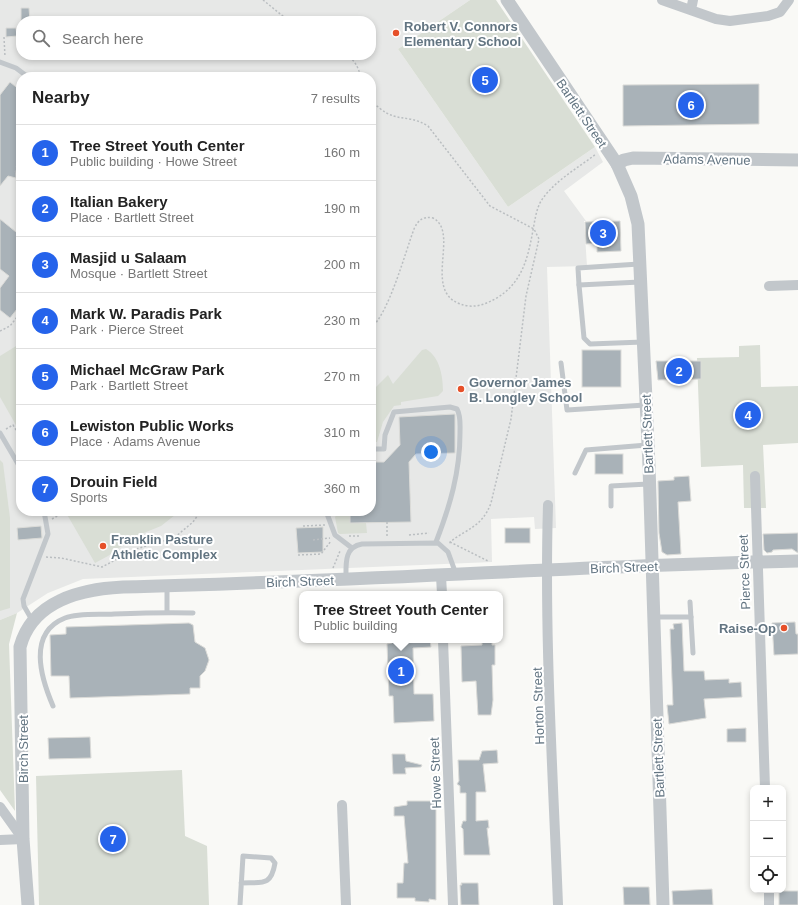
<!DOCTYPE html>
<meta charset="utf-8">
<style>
body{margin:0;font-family:Helvetica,sans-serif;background:#f6f6f6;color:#222}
.controls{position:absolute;right:12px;bottom:12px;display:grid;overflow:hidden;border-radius:8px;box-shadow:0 2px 6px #0003}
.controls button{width:36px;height:36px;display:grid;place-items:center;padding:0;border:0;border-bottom:1px solid #e0e0e0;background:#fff;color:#222;font:20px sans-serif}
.you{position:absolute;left:431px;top:452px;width:14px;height:14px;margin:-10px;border:3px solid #fff;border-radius:50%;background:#1a73e8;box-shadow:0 0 0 6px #1a73e833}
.badge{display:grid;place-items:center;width:26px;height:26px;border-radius:50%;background:#2563eb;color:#fff;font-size:13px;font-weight:700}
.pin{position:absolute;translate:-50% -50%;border:2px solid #fff;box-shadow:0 1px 4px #0006}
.popup{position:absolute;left:299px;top:591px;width:204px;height:52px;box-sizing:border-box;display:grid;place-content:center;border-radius:8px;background:#fff;filter:drop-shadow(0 1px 3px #0005);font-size:13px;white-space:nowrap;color:#767676}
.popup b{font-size:15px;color:#222}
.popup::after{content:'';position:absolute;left:50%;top:100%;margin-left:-8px;border:8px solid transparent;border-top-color:#fff}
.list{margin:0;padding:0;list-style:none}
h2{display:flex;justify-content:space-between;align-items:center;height:52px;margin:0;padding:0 16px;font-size:17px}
h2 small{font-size:13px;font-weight:400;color:#767676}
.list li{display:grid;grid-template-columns:26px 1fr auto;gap:12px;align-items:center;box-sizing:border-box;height:56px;padding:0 16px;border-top:1px solid #e0e0e0}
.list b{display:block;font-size:15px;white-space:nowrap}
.list p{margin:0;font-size:13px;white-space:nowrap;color:#767676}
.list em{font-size:13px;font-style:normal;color:#767676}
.icon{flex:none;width:22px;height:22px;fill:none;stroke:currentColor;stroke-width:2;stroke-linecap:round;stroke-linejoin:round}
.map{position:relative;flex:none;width:798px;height:905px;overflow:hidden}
.search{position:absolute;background:#fff;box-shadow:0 2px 6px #0003;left:16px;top:16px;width:360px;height:44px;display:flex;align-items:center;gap:10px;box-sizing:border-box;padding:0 14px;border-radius:16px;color:#767676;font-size:15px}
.panel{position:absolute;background:#fff;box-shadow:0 2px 6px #0003;left:16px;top:72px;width:360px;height:444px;border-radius:16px}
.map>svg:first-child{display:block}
.built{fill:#e7e8e7;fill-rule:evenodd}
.green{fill:#d9ded5}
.building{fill:#a9b2b8;stroke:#dbdbd8}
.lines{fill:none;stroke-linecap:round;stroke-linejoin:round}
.path{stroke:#babec1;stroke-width:1.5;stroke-dasharray:2 2;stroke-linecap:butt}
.service{stroke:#c2c7cb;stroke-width:5}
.minor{stroke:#c2c7cb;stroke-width:10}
.tertiary{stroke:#c2c7cb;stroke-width:13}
.poi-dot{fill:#e65029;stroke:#fff;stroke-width:1.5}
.labels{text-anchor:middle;stroke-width:4;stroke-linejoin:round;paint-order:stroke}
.poi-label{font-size:13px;font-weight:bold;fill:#637582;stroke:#fff;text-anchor:start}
.street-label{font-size:13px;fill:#637582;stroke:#fff}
</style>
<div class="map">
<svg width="798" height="905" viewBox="0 0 798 905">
<rect width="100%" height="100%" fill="#f9f9f6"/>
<path class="built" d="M0 0H470L398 49 508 207 595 147 603 162 564 191 586 221H584L587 266 547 267 556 528 535 529 534 517 491 519 492 562 83 579 48 593 17 613 0 620ZM21 21H371V55H21ZM21 77H371V511H21Z"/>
<g class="green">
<path d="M470 0H496L595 147 508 207 398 49Z"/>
<path d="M21 343V434L0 397V356Z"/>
<path d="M760 345 761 387 798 386V443L763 445 766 508H744L743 465 701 467 697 358 739 357V346Z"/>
<path d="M426 349C440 357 443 377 443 391L438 396 401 402V405L394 406 383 422 377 442H371V392L388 375 393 384 422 350Z"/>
<path d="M0 460 3 463 10 518V608L0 611Z"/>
<path d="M65 511H180L161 526 134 537 108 556 95 563Z"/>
<path d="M340 511H350L351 523H366L367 533 340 534 338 533 335 517Z"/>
<path d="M17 613 9 644 15 811 0 790V620Z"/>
<path d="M182 770 185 836 207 846 209 905H39L36 776Z"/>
</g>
<g class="building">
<path d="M21 8H29L30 21H21Z"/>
<path d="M6 28H16L17 36 6 37Z"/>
<path d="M10 82 21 91V161L16 167 18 168 16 171V178L8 176 0 186V95Z"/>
<path d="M759 84V124L623 126V85Z"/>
<path d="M0 219 21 236V304L10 318 0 310V288L9 276 0 269Z"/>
<path d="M620 221 621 251 597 252V243L586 244 585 222Z"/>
<rect x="582" y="350" width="39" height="37"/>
<path d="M656 361H701V379L658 380Z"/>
<path d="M455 414V453L416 454 409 462 411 522 350 523V511H371V462H384L400 445 399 417Z"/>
<rect x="595" y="454" width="28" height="20"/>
<path d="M689 476 691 501 678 502 681 554 667 555 662 552 659 533 658 481 674 480V477Z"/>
<path d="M41 526 42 538 18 540 17 528Z"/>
<path d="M323 527V552L298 553 296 528Z"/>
<rect x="505" y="528" width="25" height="15"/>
<path d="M798 533V553L792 549 773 550 772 552 767 553 764 550 763 534Z"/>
<path d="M795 622 796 634H798V654L774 655 772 623Z"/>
<path d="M189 623 193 625 195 642 205 648 209 660 205 671 200 676V688H190V694L70 698 69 676H51L50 635 66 634V627Z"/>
<path d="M682 623 684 671H704L705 680 729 679V683L741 682 742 697 704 699 706 718 669 724 667 705H673L670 629H674L673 624Z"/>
<path d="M391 640H430L431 647 413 648 414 694H433L434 721 394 723 393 696H389L387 644 392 643Z"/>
<path d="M482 640H492V645H495V665H492L493 700 491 715H478L476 681 462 682 461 646 482 645Z"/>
<path d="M746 728V742H727V729Z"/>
<path d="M90 737 91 758 49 759 48 738Z"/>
<path d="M497 750 498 763 483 764 486 792H476V821L488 820 489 828H487L490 855H464L463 829 461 827 463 821H466V793H460V786L457 784 459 781 458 760H479L482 751Z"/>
<path d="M392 754H405L406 761 422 765 421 767 405 768 406 774H393Z"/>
<path d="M407 801H436V900L429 899V902L415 901V898H397V883H403L404 863H408L404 816H394V807L407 805Z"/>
<path d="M461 883H478L479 905H461L460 885H462Z"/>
<path d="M623 887H649L650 905H624Z"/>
<path d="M712 889 713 905H673L672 891Z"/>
<rect x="779" y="891" width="19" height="14"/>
</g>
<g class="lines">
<g class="path">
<path d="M263 0 289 21"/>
<path d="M4 37 5 57"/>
<path d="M346 55C355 60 358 67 361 77"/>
<path d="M371 100C395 126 405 112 428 126L490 206 534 229 539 239 526 296 511 419 491 503C482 527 468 528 450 542L451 545"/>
<path d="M15 171 19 175 21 188"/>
<path d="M371 328C389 313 405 253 414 229 418 220 423 216 433 218 462 233 417 299 469 306 479 307 487 303 495 299 522 284 528 258 533 230 535 220 536 210 541 201 554 181 578 168 596 154"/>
<path d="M0 331 10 326 21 312"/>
<path d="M6 429 13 425 21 438"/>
<path d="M52 519 66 511"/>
<path d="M387 522V536"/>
<path d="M303 526 325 525"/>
<path d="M409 535 429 533"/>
<path d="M349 536H361"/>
<path d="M313 540 330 538"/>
<path d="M450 542 488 561"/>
<path d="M298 555 321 554 331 541"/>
<path d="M46 557 61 558 102 567 136 549 174 538 193 522 201 511"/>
<path d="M333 568 340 551"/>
</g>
<g class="service">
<path d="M0 62 16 68 28 77"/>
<path d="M639 264 578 268 579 285 640 282"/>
<path d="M579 285 584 338 590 344 643 342"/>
<path d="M561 363 567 410 645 405"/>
<path d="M0 433 21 469"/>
<path d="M371 449H384L385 435 394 412 450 407 457 409C461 416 460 425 460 433 460 472 450 506 436 542"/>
<path d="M575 473 586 450 647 445"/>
<path d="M611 506V486L648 484"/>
<path d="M326 511 335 535 352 548"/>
<path d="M346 579C346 564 344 547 362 544L438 543 448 552 456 574"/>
<path d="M167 587V612"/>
<path d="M690 602 693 653"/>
<path d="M654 617H691"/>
<path d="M32 620 24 606 23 599 48 534 44 511"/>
<path d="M53 706C41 678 27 633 65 618 79 613 98 615 114 614 140 613 167 612 193 613"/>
<path d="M240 905 243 856 271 858 275 863C271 887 262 882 241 883"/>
</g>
<g class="minor">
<path d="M662 0 716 19 730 21 768 16 780 12 789 0"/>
<path d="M692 5 693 0"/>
<path d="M769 286 798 285"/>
<path d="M755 476 765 788"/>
<path d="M548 505C544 638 553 772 558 905"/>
<path d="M441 576 442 594"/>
<path d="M443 640 453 905"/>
<path d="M342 805 346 905"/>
<path d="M0 807 23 839"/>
<path d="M0 840 23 839"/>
<path d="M769 890V905"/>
</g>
<g class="tertiary">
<path d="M507 0 617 164 631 196 638 224 649 466 663 905"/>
<path d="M617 164 624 160 633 158 798 160"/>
<path d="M28 905 23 839 20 647C32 601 81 589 123 587 348 582 573 566 798 561"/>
</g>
</g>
<g class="poi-dot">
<circle cx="396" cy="33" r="4"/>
<circle cx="461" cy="389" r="4"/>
<circle cx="103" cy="546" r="4"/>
<circle cx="784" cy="628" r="4"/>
</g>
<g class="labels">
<g class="poi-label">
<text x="404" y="31">Robert V. Connors<tspan x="404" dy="15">Elementary School</tspan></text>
<text x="469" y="387">Governor James<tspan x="469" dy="15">B. Longley School</tspan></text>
<text x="111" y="544">Franklin Pasture<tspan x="111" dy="15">Athletic Complex</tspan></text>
<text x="776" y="633" text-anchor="end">Raise-Op</text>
</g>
<g class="street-label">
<text transform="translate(582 113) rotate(56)" y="5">Bartlett Street</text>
<text transform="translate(707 159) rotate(1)" y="5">Adams Avenue</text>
<text transform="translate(647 434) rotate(-92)" y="5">Bartlett Street</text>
<text transform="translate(624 567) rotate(-2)" y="5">Birch Street</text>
<text transform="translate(744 572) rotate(-92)" y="5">Pierce Street</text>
<text transform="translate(300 581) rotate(-2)" y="5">Birch Street</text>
<text transform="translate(538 706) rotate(-92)" y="5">Horton Street</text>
<text transform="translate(23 749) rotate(-90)" y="5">Birch Street</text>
<text transform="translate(658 758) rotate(-92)" y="5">Bartlett Street</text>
<text transform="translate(435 773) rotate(-92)" y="5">Howe Street</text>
</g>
</g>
</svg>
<div class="controls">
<button>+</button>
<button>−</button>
<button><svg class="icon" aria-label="locate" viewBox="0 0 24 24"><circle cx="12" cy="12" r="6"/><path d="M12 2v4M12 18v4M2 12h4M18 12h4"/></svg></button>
</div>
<div class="you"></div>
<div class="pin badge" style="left:401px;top:671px">1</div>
<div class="popup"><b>Tree Street Youth Center</b>Public building</div>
<div class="pin badge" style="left:679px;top:371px">2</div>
<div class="pin badge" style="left:603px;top:233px">3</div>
<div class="pin badge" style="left:748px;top:415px">4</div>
<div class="pin badge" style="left:485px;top:80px">5</div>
<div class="pin badge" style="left:691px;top:105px">6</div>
<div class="pin badge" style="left:113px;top:839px">7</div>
<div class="search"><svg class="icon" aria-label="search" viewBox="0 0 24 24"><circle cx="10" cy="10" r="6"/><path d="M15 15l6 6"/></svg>Search here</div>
<section class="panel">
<h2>Nearby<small>7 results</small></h2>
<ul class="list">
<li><span class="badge">1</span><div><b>Tree Street Youth Center</b><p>Public building · Howe Street</p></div><em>160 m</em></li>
<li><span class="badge">2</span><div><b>Italian Bakery</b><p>Place · Bartlett Street</p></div><em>190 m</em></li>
<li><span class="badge">3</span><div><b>Masjid u Salaam</b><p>Mosque · Bartlett Street</p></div><em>200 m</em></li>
<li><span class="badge">4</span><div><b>Mark W. Paradis Park</b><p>Park · Pierce Street</p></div><em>230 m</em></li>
<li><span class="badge">5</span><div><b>Michael McGraw Park</b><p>Park · Bartlett Street</p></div><em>270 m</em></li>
<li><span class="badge">6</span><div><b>Lewiston Public Works</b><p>Place · Adams Avenue</p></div><em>310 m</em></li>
<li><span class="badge">7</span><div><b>Drouin Field</b><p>Sports</p></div><em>360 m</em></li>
</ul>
</section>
</div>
